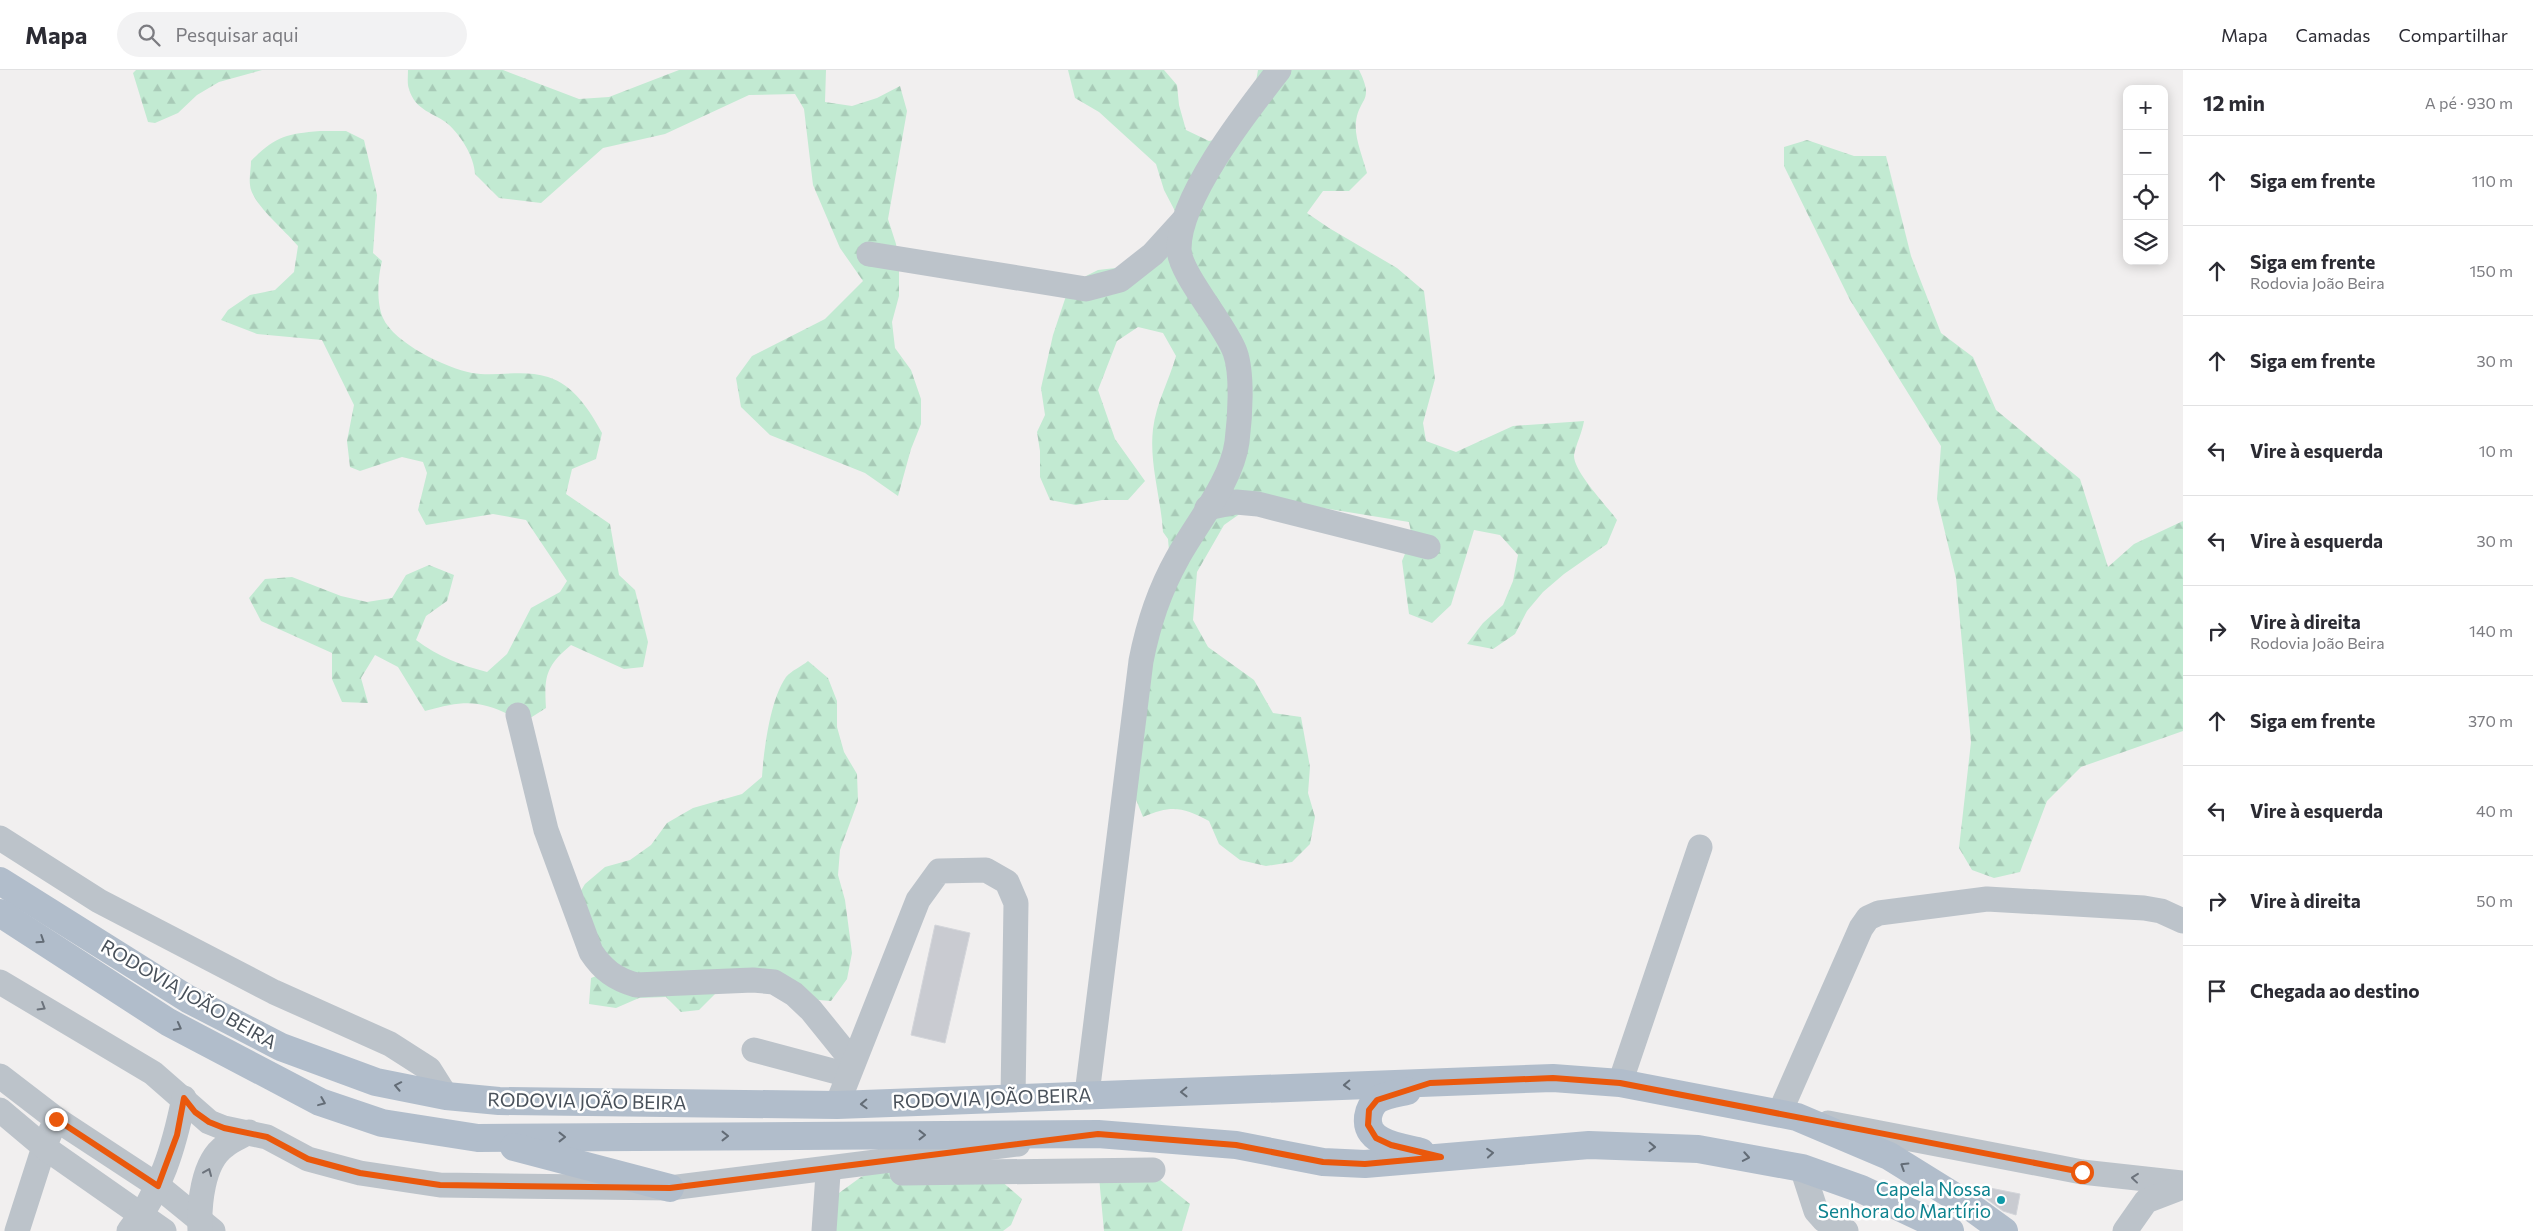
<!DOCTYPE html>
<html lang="pt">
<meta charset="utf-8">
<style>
body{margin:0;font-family:Commissioner,sans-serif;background:#f2f2f3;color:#2b2b33}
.controls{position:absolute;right:15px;top:15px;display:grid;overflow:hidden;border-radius:10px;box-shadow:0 2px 12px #0003}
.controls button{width:45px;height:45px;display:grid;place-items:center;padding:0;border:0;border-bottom:1px solid #e1e1e2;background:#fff;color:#2b2b33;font:25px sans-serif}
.stop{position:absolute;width:15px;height:15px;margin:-11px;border:4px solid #ea580c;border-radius:50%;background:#fff}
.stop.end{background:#ea580c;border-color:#fff;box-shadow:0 1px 5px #0008}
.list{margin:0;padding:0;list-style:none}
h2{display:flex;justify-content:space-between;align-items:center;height:65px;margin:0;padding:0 20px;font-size:21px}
h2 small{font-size:16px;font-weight:400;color:#7c7c81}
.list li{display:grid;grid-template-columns:32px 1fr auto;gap:15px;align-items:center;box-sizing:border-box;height:90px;padding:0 20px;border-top:1px solid #e1e1e2}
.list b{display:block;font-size:19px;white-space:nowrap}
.list p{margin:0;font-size:16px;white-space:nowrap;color:#7c7c81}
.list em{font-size:16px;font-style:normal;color:#7c7c81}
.icon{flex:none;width:28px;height:28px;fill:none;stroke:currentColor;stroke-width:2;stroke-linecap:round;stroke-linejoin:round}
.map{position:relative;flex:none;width:2183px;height:1161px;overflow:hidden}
header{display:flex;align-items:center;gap:30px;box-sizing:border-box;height:70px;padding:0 25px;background:#fff;border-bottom:1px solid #e1e1e2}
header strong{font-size:24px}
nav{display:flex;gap:28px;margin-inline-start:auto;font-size:18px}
.search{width:350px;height:45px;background:#f2f2f3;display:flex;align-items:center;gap:12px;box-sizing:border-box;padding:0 18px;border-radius:28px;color:#7c7c81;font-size:19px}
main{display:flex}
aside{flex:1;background:#fff}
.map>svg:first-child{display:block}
.forest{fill:url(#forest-firs)}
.building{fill:#c9cbd1;stroke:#d3d5da}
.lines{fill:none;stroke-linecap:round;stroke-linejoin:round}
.minor{stroke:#bcc3ca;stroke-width:25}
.major{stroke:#b1bdcb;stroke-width:28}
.oneway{stroke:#636c76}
.oneway2{stroke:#6c737c}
.route{stroke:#ea580c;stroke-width:6}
.culture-dot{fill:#0f9aa8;stroke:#fff;stroke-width:2}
.labels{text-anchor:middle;stroke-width:5;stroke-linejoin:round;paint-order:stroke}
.street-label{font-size:19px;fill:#49515a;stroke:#fff}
.culture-label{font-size:19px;fill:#0d838f;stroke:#fff;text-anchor:end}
</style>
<header>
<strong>Mapa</strong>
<div class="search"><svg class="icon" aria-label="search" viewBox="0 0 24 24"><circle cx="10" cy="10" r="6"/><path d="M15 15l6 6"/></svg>Pesquisar aqui</div>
<nav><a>Mapa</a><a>Camadas</a><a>Compartilhar</a></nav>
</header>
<main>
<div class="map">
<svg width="2183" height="1161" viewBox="0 0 2183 1161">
<defs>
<pattern id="forest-firs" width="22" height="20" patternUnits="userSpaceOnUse" patternTransform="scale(1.25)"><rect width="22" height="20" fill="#c2ead2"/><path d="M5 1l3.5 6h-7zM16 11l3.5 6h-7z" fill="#a8cab7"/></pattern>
</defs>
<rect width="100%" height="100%" fill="#f1efef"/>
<g class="forest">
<path d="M136 0H262L219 12 197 25 178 43 155 53 148 52 133 3Z"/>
<path d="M408 0H503L579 29 609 27 679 0H826L825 32 852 36 877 28 900 16 907 41 888 149 896 174 899 200V226L892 252 895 278 911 300 921 329V354L911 379 898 426 865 403 770 365 741 337 736 308 752 286 825 249 863 211 840 178 813 115 804 39 795 24 749 25 665 64 603 78 541 133 499 128 475 104C474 86 461 66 448 54 435 43 415 41 409 19 407 14 408 6 408 0Z"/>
<path d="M1068 0H1164L1177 15 1179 35 1186 60 1209 71 1235 65 1255 17 1258 0H1359C1375 32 1359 27 1356 52 1354 67 1363 88 1367 103L1349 121H1323L1307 143 1329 158 1397 198 1424 221 1435 309 1423 353 1426 371 1456 382 1513 356 1584 351C1582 363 1576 374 1574 385 1573 401 1607 436 1617 450L1607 474 1564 504 1543 522 1527 541 1515 564 1493 579 1467 574 1483 553 1503 535 1513 511 1518 485 1500 465 1474 460 1451 535 1432 553 1409 544 1402 491 1412 467 1409 452 1280 431 1251 436 1224 455 1197 502 1193 550 1208 577 1254 610 1273 643 1301 647 1310 697 1308 723 1315 747 1310 774 1292 792 1266 796 1240 790 1219 774 1209 751C1182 737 1172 735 1143 747L1119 687 1170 492 1168 469 1163 462C1161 428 1149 393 1153 359 1156 333 1169 311 1176 286L1163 263 1138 257 1117 271 1098 320 1115 369 1145 411 1128 430H1102L1076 435 1050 430 1040 407V381L1037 362 1045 345 1041 318 1053 265 1070 214 1098 200 1124 197 1176 143 1164 120 1156 94 1099 42 1075 28Z"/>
<path d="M320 61H346L364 70 377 125 373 183 382 191C378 207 376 232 383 248 394 273 446 298 472 303 497 307 523 299 548 307 574 315 590 341 602 363L596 389 572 399 566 424 610 454 619 505 635 520 648 572 643 597 624 599 571 575C546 596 544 606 546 638L524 652C483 631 471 628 425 641L398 597 375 585 361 608 368 633 342 632 332 609V583L261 551 249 528 265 509 292 507 341 526 367 532 392 528 406 505 429 495 454 505 447 531 426 546 416 570C439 587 460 595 487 602L507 584 531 538 560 522 567 511 526 450 493 444 426 455 418 440 427 403 423 392 402 387 360 401 350 397 347 371 354 335 322 270 257 264 221 250 228 240 250 225 275 220 294 202 298 176C286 161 251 133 250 115 249 107 251 99 251 91 276 66 286 64 320 61Z"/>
<path d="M1807 70 1854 86H1886L1911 186 1941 263 1973 287 1996 340 2080 409 2108 497 2134 474 2183 451V661L2081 697 2047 731 2020 802 1994 808 1972 800 1959 778 1971 672 1956 508 1937 429 1941 376 1850 230 1784 96V77Z"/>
<path d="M808 591 828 608 837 631V657L844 682 857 704 858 731 840 780 838 805 845 830 852 883 847 909 831 931 806 929 737 902 699 940 681 942 666 927 639 928 616 938 589 934 591 908 614 899 571 837 585 814 605 797 630 790 651 775 667 753 693 738 742 724 762 707C764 679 770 630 786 607 791 601 802 596 808 591Z"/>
<path d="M1098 1096H1143L1190 1134 1182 1161H1104Z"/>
<path d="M885 1097 1000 1110 1022 1129 1011 1155 1003 1161H825L839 1123 861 1107Z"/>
</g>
<g class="building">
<path d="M935 855 970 863 945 973 911 965Z"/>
<path d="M1985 1117 2020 1124 2016 1145 2003 1141 1984 1127Z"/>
</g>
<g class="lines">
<g class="minor">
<path d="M869 184 1086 219 1120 210 1153 184 1183 151"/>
<path d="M1207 438 1236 432 1258 434 1428 477"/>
<path d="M518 645 546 760 591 882C603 900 615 909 636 915L753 910 774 912 794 924 811 940 853 992"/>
<path d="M0 768 99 831 274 922 390 974 429 999 446 1026"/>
<path d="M0 912 153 1003 209 1052 224 1058 267 1067 308 1089 360 1103 440 1115 670 1118 1018 1074"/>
<path d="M754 980 848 1005"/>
<path d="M0 1006 56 1049 44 1077 17 1161"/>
<path d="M1620 1013 1700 777"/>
<path d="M1087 1024 1141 591C1148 555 1159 521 1177 489 1196 454 1232 411 1237 372 1240 348 1243 304 1235 282 1226 256 1179 203 1179 179 1179 127 1247 41 1279 0"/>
<path d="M837 1035 918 830 939 801 986 800 1007 812 1016 833 1013 1028"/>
<path d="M0 1040 44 1077 164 1161"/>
<path d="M1780 1042 1861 858 1868 848 1879 843 1987 829 2144 838 2161 841 2183 851"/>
<path d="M56 1049 158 1116 213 1161"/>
<path d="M1828 1053 2082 1102 2183 1113"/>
<path d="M1802 1098 1816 1141 1824 1150 1846 1161"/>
<path d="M902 1103 1153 1100"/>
<path d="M129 1161C161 1122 174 1077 184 1028"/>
<path d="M200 1161C199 1136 202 1092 225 1076 232 1070 241 1067 249 1062"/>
<path d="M824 1161 828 1104"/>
<path d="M2125 1161 2146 1131 2183 1117"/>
</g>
<g class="major">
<path d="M0 811 188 929 281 977 376 1012 446 1026 499 1031 837 1035 1553 1008 1620 1013 1797 1047 1889 1086 1968 1135 2004 1161"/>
<path d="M0 843 168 952 320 1032 382 1053 478 1068 1098 1064 1236 1075 1323 1092 1365 1094 1589 1075 1698 1079 1802 1098 1861 1119 1950 1161"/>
<path d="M1407 1021C1399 1023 1385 1025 1377 1030 1372 1034 1369 1041 1368 1047 1365 1074 1402 1077 1421 1082"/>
<path d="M514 1077 670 1118"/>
</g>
</g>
<defs><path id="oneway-chevron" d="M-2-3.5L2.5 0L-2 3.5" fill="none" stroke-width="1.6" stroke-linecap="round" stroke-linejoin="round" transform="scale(1.25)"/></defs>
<g class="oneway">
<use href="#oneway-chevron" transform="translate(41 870) rotate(33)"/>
<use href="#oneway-chevron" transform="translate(178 957) rotate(28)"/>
<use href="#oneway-chevron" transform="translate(1347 1015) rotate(178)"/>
<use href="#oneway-chevron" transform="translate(398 1016) rotate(-169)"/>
<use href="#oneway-chevron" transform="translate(1184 1022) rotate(179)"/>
<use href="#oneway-chevron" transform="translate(322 1032) rotate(22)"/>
<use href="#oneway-chevron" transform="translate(864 1034) rotate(178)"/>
<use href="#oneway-chevron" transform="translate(922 1065)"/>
<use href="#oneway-chevron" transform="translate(725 1066)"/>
<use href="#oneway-chevron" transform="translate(562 1067)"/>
<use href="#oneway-chevron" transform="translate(1652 1077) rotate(2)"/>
<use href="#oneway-chevron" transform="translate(1490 1083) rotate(-5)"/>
<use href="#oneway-chevron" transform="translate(1746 1087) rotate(10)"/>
<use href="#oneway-chevron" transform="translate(1904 1096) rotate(-148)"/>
</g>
<g class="oneway2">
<use href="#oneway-chevron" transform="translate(42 937) rotate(31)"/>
<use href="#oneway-chevron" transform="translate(208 1102) rotate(-67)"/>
<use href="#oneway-chevron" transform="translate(2135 1108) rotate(-174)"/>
</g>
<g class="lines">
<path class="route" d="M56 1049 158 1116 177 1065 184 1028 195 1042 209 1052 224 1058 267 1067 308 1089 360 1103 440 1115 670 1118 1098 1064 1236 1075 1323 1092 1365 1094 1441 1087 1391 1075 1376 1068 1368 1055 1369 1040 1377 1030 1430 1013 1553 1008 1620 1013 2082 1102"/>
</g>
<circle class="culture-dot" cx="2001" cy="1130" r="5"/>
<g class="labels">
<g class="street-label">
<text transform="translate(189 924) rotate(30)" y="7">RODOVIA JOÃO BEIRA</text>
<text transform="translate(992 1028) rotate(-2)" y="7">RODOVIA JOÃO BEIRA</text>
<text transform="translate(587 1031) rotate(1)" y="7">RODOVIA JOÃO BEIRA</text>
</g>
<g class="culture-label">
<text x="1991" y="1126">Capela Nossa<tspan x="1991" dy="22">Senhora do Martírio</tspan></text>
</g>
</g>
</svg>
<div class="controls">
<button>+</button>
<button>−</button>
<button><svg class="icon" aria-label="locate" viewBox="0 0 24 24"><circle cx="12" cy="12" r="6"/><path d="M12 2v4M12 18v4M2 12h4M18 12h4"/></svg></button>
<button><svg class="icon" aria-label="layers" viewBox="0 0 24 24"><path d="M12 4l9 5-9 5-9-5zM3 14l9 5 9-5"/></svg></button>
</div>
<div class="stop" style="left:2082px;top:1102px"></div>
<div class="stop end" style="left:56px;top:1049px"></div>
</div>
<aside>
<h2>12 min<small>A pé · 930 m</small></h2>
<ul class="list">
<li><svg class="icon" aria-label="ahead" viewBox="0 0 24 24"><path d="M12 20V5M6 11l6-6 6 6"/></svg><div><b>Siga em frente</b></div><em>110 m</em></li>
<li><svg class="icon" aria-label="ahead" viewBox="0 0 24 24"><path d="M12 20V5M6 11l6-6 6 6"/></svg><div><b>Siga em frente</b><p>Rodovia João Beira</p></div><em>150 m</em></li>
<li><svg class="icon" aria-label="ahead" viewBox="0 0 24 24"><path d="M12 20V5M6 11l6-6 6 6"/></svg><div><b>Siga em frente</b></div><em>30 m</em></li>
<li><svg class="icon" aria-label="left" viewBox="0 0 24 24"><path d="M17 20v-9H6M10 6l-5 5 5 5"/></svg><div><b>Vire à esquerda</b></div><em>10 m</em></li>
<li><svg class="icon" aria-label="left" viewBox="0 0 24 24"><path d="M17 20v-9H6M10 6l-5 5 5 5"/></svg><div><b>Vire à esquerda</b></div><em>30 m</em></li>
<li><svg class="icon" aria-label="right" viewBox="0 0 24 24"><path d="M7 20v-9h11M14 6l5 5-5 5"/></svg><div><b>Vire à direita</b><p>Rodovia João Beira</p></div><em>140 m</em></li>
<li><svg class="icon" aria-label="ahead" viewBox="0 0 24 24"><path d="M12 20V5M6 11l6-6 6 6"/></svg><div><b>Siga em frente</b></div><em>370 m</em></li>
<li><svg class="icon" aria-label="left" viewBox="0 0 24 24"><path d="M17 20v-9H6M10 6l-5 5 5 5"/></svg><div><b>Vire à esquerda</b></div><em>40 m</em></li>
<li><svg class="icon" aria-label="right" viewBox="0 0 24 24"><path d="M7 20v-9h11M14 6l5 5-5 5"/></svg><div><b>Vire à direita</b></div><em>50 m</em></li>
<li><svg class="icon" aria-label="arrive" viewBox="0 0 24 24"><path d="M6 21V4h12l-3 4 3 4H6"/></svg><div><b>Chegada ao destino</b></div></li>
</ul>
</aside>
</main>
